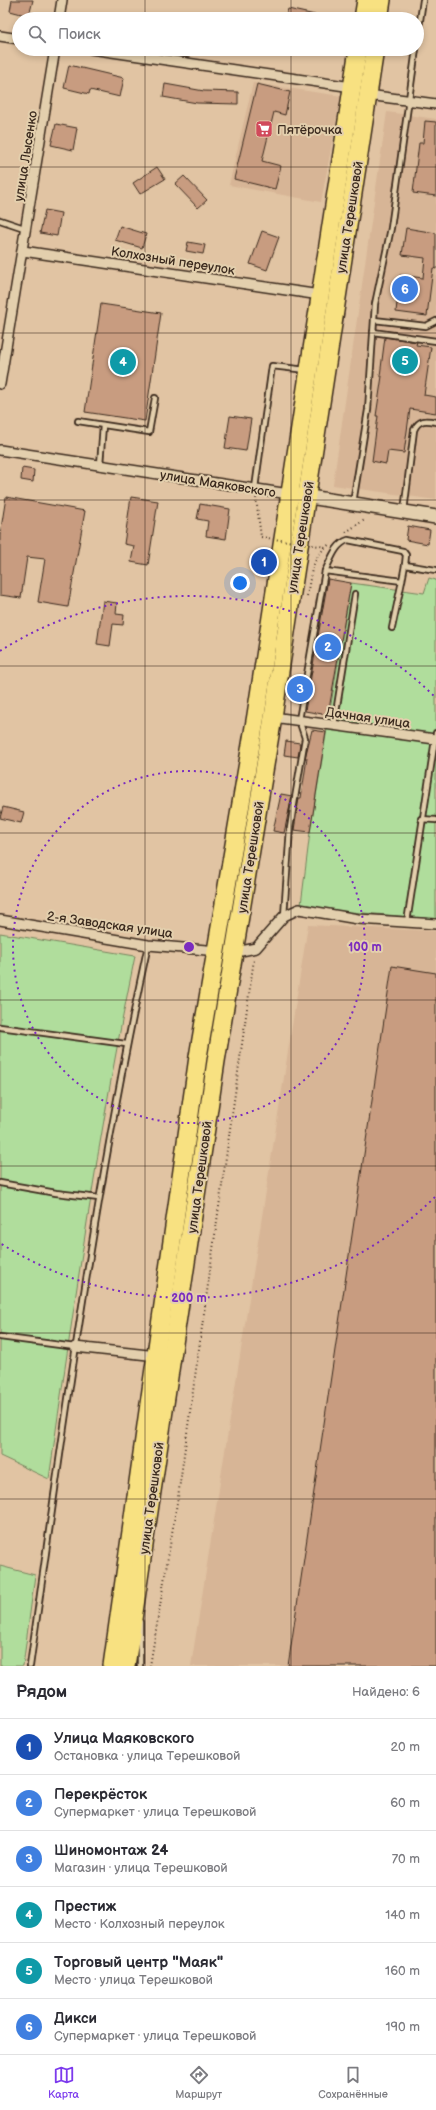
<!DOCTYPE html>
<html lang="ru">
<meta charset="utf-8">
<style>
body{margin:0;font-family:"Balsamiq Sans",sans-serif;background:#f7f7f7;color:#2b2b33}
.you{position:absolute;left:240px;top:583px;width:14px;height:14px;margin:-10px;border:3px solid #fff;border-radius:50%;background:#1a73e8;box-shadow:0 0 0 6px #1a73e833}
.badge{display:grid;place-items:center;width:26px;height:26px;border-radius:50%;background:#7c3aed;color:#fff;font-size:13px;font-weight:700}
.pin{position:absolute;translate:-50% -50%;border:2px solid #fff;box-shadow:0 1px 4px #0006}
.list{margin:0;padding:0;list-style:none}
h2{display:flex;justify-content:space-between;align-items:center;height:52px;margin:0;padding:0 16px;font-size:17px}
h2 small{font-size:13px;font-weight:400;color:#7c7c81}
.list li{display:grid;grid-template-columns:26px 1fr auto;gap:12px;align-items:center;box-sizing:border-box;height:56px;padding:0 16px;border-top:1px solid #e1e1e2}
.list b{display:block;font-size:15px;white-space:nowrap}
.list p{margin:0;font-size:13px;white-space:nowrap;color:#7c7c81}
.list em{font-size:13px;font-style:normal;color:#7c7c81}
.icon{flex:none;width:22px;height:22px;fill:none;stroke:currentColor;stroke-width:2;stroke-linecap:round;stroke-linejoin:round}
.map{position:relative;flex:none;width:436px;height:1666px;overflow:hidden}
.search{position:absolute;background:#fff;box-shadow:0 2px 6px #0003;left:12px;right:12px;top:12px;height:44px;display:flex;align-items:center;gap:10px;box-sizing:border-box;padding:0 14px;border-radius:22px;color:#7c7c81;font-size:15px}
.sheet{height:388px;background:#fff}
nav{display:flex;justify-content:space-around;align-items:center;box-sizing:border-box;height:56px;border-top:1px solid #e1e1e2;background:#fff;font-size:11px;color:#7c7c81}
nav a{display:grid;justify-items:center;gap:2px}
nav .on{color:#7c3aed}
.map>svg:first-child{display:block}
.built{fill:#d7b596}
.green{fill:#b0dd9c;stroke:#76845d}
.building{fill:#c89c80;stroke:#3b2a1e}
.lines{fill:none;stroke-linecap:round;stroke-linejoin:round}
.lane-casing{stroke:#3b2a1e;stroke-width:8}
.street-casing{stroke:#3b2a1e;stroke-width:12}
.secondary-casing{stroke:#3b2a1e;stroke-width:16}
.highway-casing{stroke:#3b2a1e;stroke-width:20}
.path{stroke:#3b2a1e;stroke-width:2;stroke-dasharray:1 3;stroke-linecap:butt}
.lane{stroke:#e3cfad;stroke-width:4.5}
.street{stroke:#e3cfad;stroke-width:9}
.secondary{stroke:#e3cfad;stroke-width:13}
.highway{stroke:#f8e181;stroke-width:17}
.path-bridge{stroke:#3b2a1e;stroke-width:2;stroke-dasharray:1 3;stroke-linecap:butt}
.grid{fill:none;stroke:#3b2a1e;stroke-width:1;stroke-opacity:0.55}
.ring{fill:none;stroke:#7b2cbf;stroke-width:2;stroke-dasharray:2 4}
.labels{text-anchor:middle;stroke-width:4;stroke-linejoin:round;paint-order:stroke}
.poi-label{font-size:13px;fill:#3b2a1e;stroke:#e3cfad;text-anchor:start}
.street-label{font-size:13px;fill:#3b2a1e;stroke:#e3cfad}
.centre{fill:#7b2cbf;stroke:#e3cfad;stroke-width:2}
.ring-label{font-size:12px;text-anchor:middle;font-weight:bold;fill:#7b2cbf;stroke:#e3cfad;stroke-width:4;stroke-linejoin:round;paint-order:stroke}
</style>
<div class="map">
<svg width="436" height="1666" viewBox="0 0 436 1666">
<rect width="100%" height="100%" fill="#e1c4a3"/>
<filter id="ink" filterUnits="userSpaceOnUse"><feTurbulence type="fractalNoise" baseFrequency=".025" numOctaves="2"/><feDisplacementMap in="SourceGraphic" scale="8" xChannelSelector="R" yChannelSelector="G"/><feConvolveMatrix kernelMatrix="1 2 1 2 8 2 1 2 1" color-interpolation-filters="sRGB"/></filter>
<g filter="url(#ink)">
<g class="built">
<path d="M253 83 341 96 321 202 229 185Z"/>
<path d="M387 112 436 119V500L333 485Z"/>
<path d="M308 925 436 931V1666H191Z"/>
</g>
<g class="green">
<path d="M429 578 436 580V919L314 909 301 905 310 832 351 583 424 593Z"/>
<path d="M0 933 135 956C99 1129 74 1304 49 1479L0 1456Z"/>
<path d="M0 1566 35 1575 23 1666H0Z"/>
</g>
<g class="building">
<path d="M12 0H33L29 16 10 11Z"/>
<path d="M288 9 315 15V19H285Z"/>
<path d="M69 65 124 78 120 97 90 90 89 94 64 88Z"/>
<path d="M165 84 204 91 238 92V104L197 103 163 97Z"/>
<path d="M257 84 290 92 285 115 274 112 262 161 281 166 275 189 234 179Z"/>
<path d="M425 121 436 122V196L413 193 419 143H423Z"/>
<path d="M56 124 77 128 73 150 51 145Z"/>
<path d="M157 167 165 179 140 194 133 183Z"/>
<path d="M184 176 207 200 198 208 175 184Z"/>
<path d="M45 210 61 213 57 236 40 233Z"/>
<path d="M120 226 146 234 142 248 115 240Z"/>
<path d="M406 228 436 233V269L433 268 427 316 396 312 400 275 423 278 425 258 402 255Z"/>
<path d="M262 231 279 237 267 270 250 264Z"/>
<path d="M188 242 205 245 203 254 186 251Z"/>
<path d="M101 304 161 313 145 421 85 412Z"/>
<path d="M385 337 417 342 416 345 431 347 424 395 436 397V413L410 409 404 453 388 451 386 464 372 461 378 416H376L382 376H380Z"/>
<path d="M230 416 251 419 246 451 225 448Z"/>
<path d="M22 468 34 470 33 482 21 480Z"/>
<path d="M6 497 85 511 68 607 38 602 45 559 27 557 21 598 0 595V535Z"/>
<path d="M131 497 158 501 148 565 131 562 134 546 124 544Z"/>
<path d="M200 504 230 509 226 539 206 536 208 521 197 519Z"/>
<path d="M408 526 430 530 428 544 406 540Z"/>
<path d="M328 579 351 583 328 715 305 711Z"/>
<path d="M103 601 117 603 116 614 124 615 123 625 113 624 110 646 97 644Z"/>
<path d="M312 730 326 732 310 832 294 830 299 798H301L307 758H305Z"/>
<path d="M286 741 300 743 298 757 284 755Z"/>
<path d="M281 794 292 796 284 833 273 831Z"/>
<path d="M3 807 24 812 21 823 0 818Z"/>
<path d="M392 966 436 973V1666H288Z"/>
</g>
<g class="lines">
<defs>
<g id="lane">
<path d="M417 41 423 0"/>
<path d="M0 220 27 229"/>
<path d="M374 320 426 326 436 321"/>
<path d="M373 332 436 341"/>
<path d="M78 421 149 432 155 398"/>
<path d="M100 465 103 425"/>
<path d="M255 488 272 366 306 370"/>
<path d="M353 503 368 410 375 304 391 228 416 49"/>
<path d="M404 511 414 430C419 419 426 420 436 422"/>
<path d="M325 571C331 560 335 544 348 540L403 551 406 555 405 565"/>
<path d="M402 581 405 565 436 570"/>
<path d="M334 725 355 594"/>
<path d="M421 819 436 820"/>
<path d="M284 916 290 828 305 738 299 720 325 571 402 581 392 628"/>
<path d="M407 922 436 733"/>
<path d="M0 1027 126 1044"/>
<path d="M0 1183 56 1193 99 1198"/>
<path d="M0 1337 75 1347"/>
<path d="M30 1666C64 1425 96 1183 148 945"/>
<path d="M140 1666V1622"/>
</g>
<g id="street">
<path d="M59 19 62 0"/>
<path d="M0 36 19 39"/>
<path d="M91 49 352 87"/>
<path d="M368 95 436 104"/>
<path d="M23 251 320 295"/>
<path d="M0 384 55 49"/>
<path d="M0 450 289 494"/>
<path d="M273 717 435 739"/>
<path d="M0 920 148 945 218 951"/>
<path d="M231 951H241L256 948 284 916 299 909 358 919 436 924"/>
<path d="M75 1347 157 1356"/>
</g>
<path id="secondary" d="M297 495 436 517"/>
<g id="highway">
<path d="M363 19 366 0"/>
<path d="M379 19 382 0"/>
<path d="M112 1666 198 1057 256 715 358 49"/>
<path d="M126 1666 216 1061 273 717 375 49"/>
</g>
</defs>
<use href="#lane" class="lane-casing"/>
<use href="#street" class="street-casing"/>
<use href="#secondary" class="secondary-casing"/>
<use href="#highway" class="highway-casing"/>
<g class="path">
<path d="M256 498 261 537"/>
<path d="M346 532 366 519"/>
<path d="M307 596C311 575 311 557 330 544"/>
<path d="M150 1666 178 1497 254 959"/>
</g>
<use href="#lane" class="lane"/>
<use href="#street" class="street"/>
<use href="#secondary" class="secondary"/>
<use href="#highway" class="highway"/>
<path class="path-bridge" d="M261 537 326 547"/>
</g>
</g>
<path class="grid" d="M145 0V19M291 0V19M145 49V1666M291 49V1666M0 167H436M0 333H436M0 500H436M0 666H436M0 833H436M0 1000H436M0 1166H436M0 1333H436M0 1499H436"/>
<g class="ring">
<circle cx="189" cy="947" r="176"/>
<path d="M435 1197A351 351 0 0 1 0 1243M0 651A351 351 0 0 1 435 697"/>
</g>
<defs>
<symbol id="supermarket-square" viewBox="-11 -11 22 22"><rect x="-9" y="-9" width="18" height="18" rx="4" fill="#d1495b" stroke="#e3cfad"/><path d="M-6-5.5h2.5l.6 2H6L4.5 2H-2.5L-4.4-4H-6ZM-1.5 3.2a1.3 1.3 0 1 0 .1 0ZM3 3.2a1.3 1.3 0 1 0 .1 0Z" fill="#fff"/></symbol>
</defs>
<g fill-rule="evenodd">
<use href="#supermarket-square" x="254" y="119" width="20" height="20"/>
</g>
<g class="labels">
<g class="poi-label">
<text x="277" y="134">Пятёрочка</text>
</g>
<g class="street-label">
<text transform="translate(25 156) rotate(-81)" y="5">улица Лысенко</text>
<text transform="translate(349 217) rotate(-81)" y="5">улица Терешковой</text>
<text transform="translate(173 260) rotate(9)" y="5">Колхозный переулок</text>
<text transform="translate(218 483) rotate(9)" y="5">улица Маяковского</text>
<text transform="translate(300 537) rotate(-81)" y="5">улица Терешковой</text>
<text transform="translate(368 717) rotate(8)" y="5">Дачная улица</text>
<text transform="translate(250 857) rotate(-81)" y="5">улица Терешковой</text>
<text transform="translate(110 924) rotate(8)" y="5">2-я Заводская улица</text>
<text transform="translate(199 1177) rotate(-82)" y="5">улица Терешковой</text>
<text transform="translate(151 1498) rotate(-82)" y="5">улица Терешковой</text>
</g>
</g>
<circle cx="189" cy="947" r="6" class="centre"/>
<g class="ring-label">
<text x="365" y="951">100 m</text>
<text x="189" y="1302">200 m</text>
</g>
</svg>
<div class="you"></div>
<div class="pin badge" style="left:264px;top:562px;background:#1a4fb4">1</div>
<div class="pin badge" style="left:328px;top:647px;background:#3f7fe0">2</div>
<div class="pin badge" style="left:300px;top:689px;background:#3f7fe0">3</div>
<div class="pin badge" style="left:123px;top:362px;background:#0f9aa8">4</div>
<div class="pin badge" style="left:405px;top:361px;background:#0f9aa8">5</div>
<div class="pin badge" style="left:405px;top:289px;background:#3f7fe0">6</div>
<div class="search"><svg class="icon" aria-label="search" viewBox="0 0 24 24"><circle cx="10" cy="10" r="6"/><path d="M15 15l6 6"/></svg>Поиск</div>
</div>
<section class="sheet">
<h2>Рядом<small>Найдено: 6</small></h2>
<ul class="list">
<li><span class="badge" style="background:#1a4fb4">1</span><div><b>Улица Маяковского</b><p>Остановка · улица Терешковой</p></div><em>20 m</em></li>
<li><span class="badge" style="background:#3f7fe0">2</span><div><b>Перекрёсток</b><p>Супермаркет · улица Терешковой</p></div><em>60 m</em></li>
<li><span class="badge" style="background:#3f7fe0">3</span><div><b>Шиномонтаж 24</b><p>Магазин · улица Терешковой</p></div><em>70 m</em></li>
<li><span class="badge" style="background:#0f9aa8">4</span><div><b>Престиж</b><p>Место · Колхозный переулок</p></div><em>140 m</em></li>
<li><span class="badge" style="background:#0f9aa8">5</span><div><b>Торговый центр &quot;Маяк&quot;</b><p>Место · улица Терешковой</p></div><em>160 m</em></li>
<li><span class="badge" style="background:#3f7fe0">6</span><div><b>Дикси</b><p>Супермаркет · улица Терешковой</p></div><em>190 m</em></li>
</ul>
</section>
<nav>
<a class="on"><svg class="icon" aria-label="map" viewBox="0 0 24 24"><path d="M3 6l6-2 6 2 6-2v14l-6 2-6-2-6 2zM9 4v14M15 6v14"/></svg>Карта</a>
<a><svg class="icon" aria-label="directions" viewBox="0 0 24 24"><path d="M12 3l9 9-9 9-9-9zM9 14v-3h6M13 9l2 2-2 2"/></svg>Маршрут</a>
<a><svg class="icon" aria-label="saved" viewBox="0 0 24 24"><path d="M7 4h10v16l-5-4-5 4z"/></svg>Сохранённые</a>
</nav>
